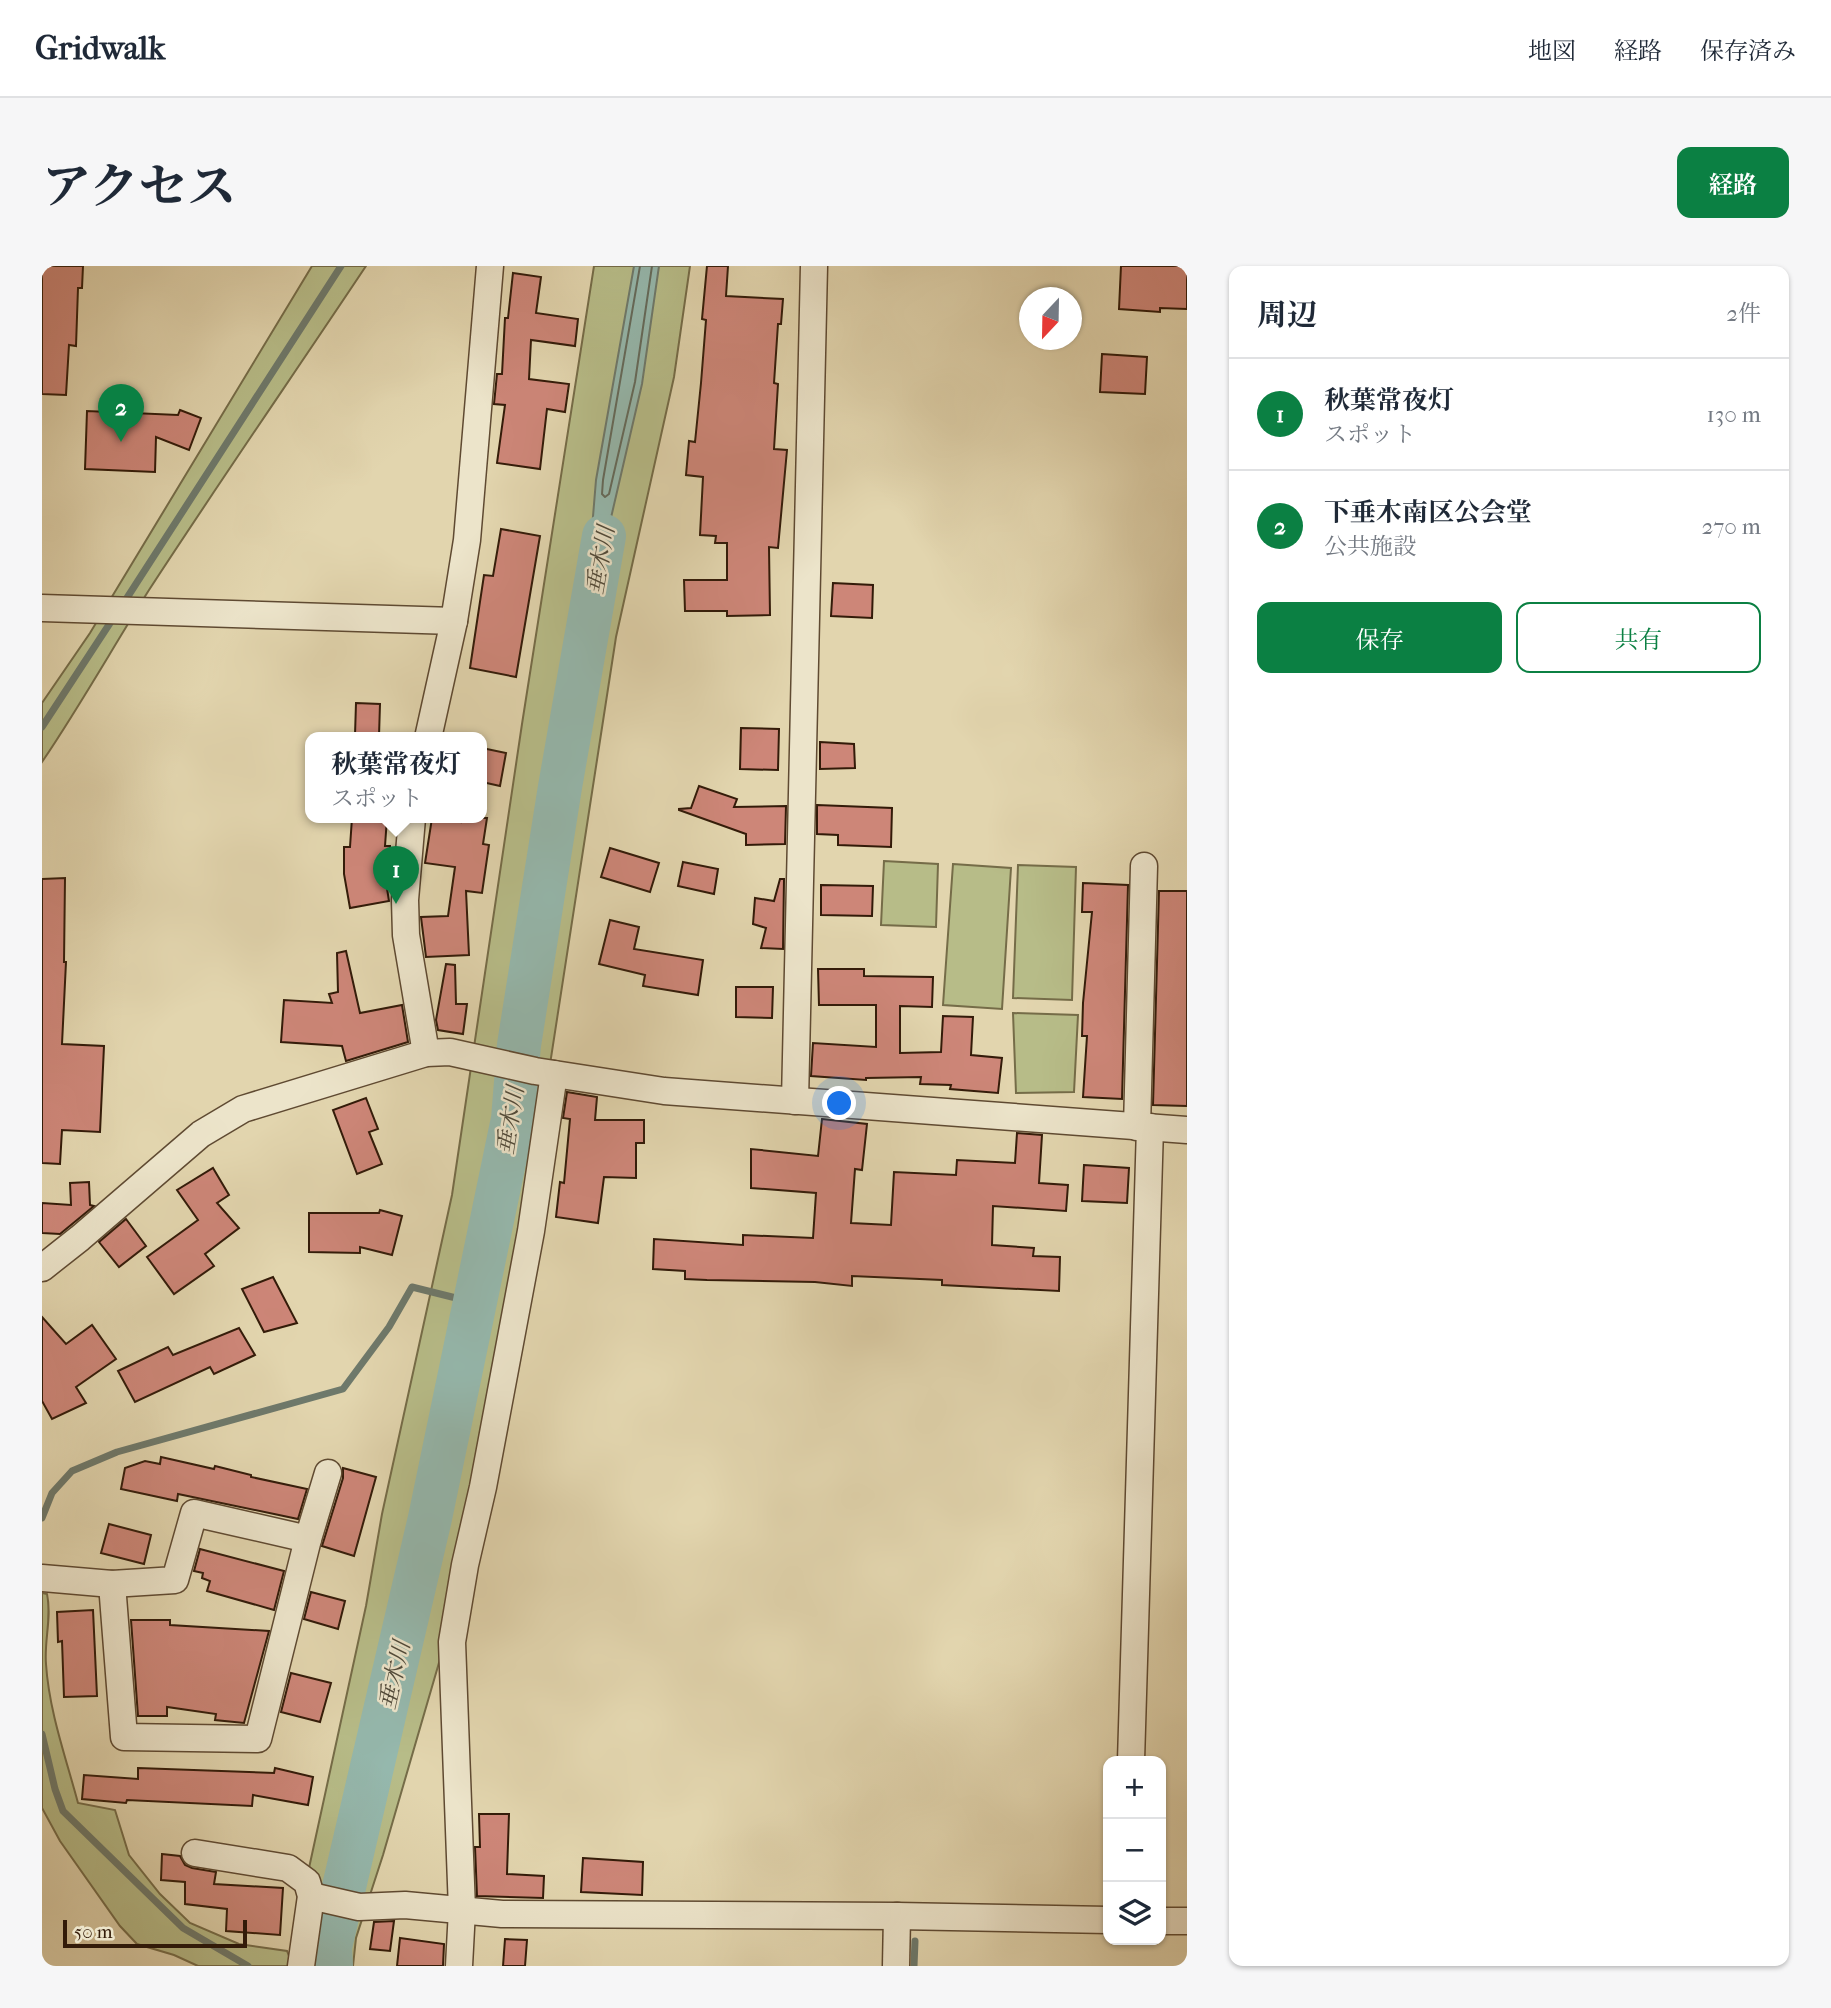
<!DOCTYPE html>
<html lang="ja">
<meta charset="utf-8">
<style>
body{margin:0;font-family:"IM FELL French Canon","Noto Serif JP",serif;background:#f6f6f7;color:#1f2937}
.controls{position:absolute;right:21px;bottom:21px;display:grid;overflow:hidden;border-radius:14px;box-shadow:0 2px 5px #0004}
.controls button{width:63px;height:63px;display:grid;place-items:center;padding:0;border:0;border-bottom:2px solid #e0e1e3;background:#fff;color:#1f2937;font:35px sans-serif}
.compass{position:absolute;left:977px;top:21px;width:63px;height:63px;border-radius:50%;background:#fff;box-shadow:0 2px 5px #0004;rotate:202deg}
.scale{position:absolute;left:21px;bottom:18px;width:184px;box-sizing:border-box;padding-left:7px;border:4px solid #331b09;border-top:0;font-size:19px;line-height:24px;white-space:nowrap;color:#331b09;-webkit-text-stroke:5px #ece4ca;paint-order:stroke}
.you{position:absolute;left:798px;top:838px;width:24px;height:24px;margin:-18px;border:5px solid #fff;border-radius:50%;background:#1a73e8;box-shadow:0 0 0 10px #1a73e833}
.badge{display:grid;place-items:center;width:46px;height:46px;border-radius:50%;background:#0b8043;color:#fff;font-size:23px;font-weight:700}
.pin{position:absolute;translate:-50% -58px;filter:drop-shadow(0 2px 4px #0008)}
.pin::after{content:'';position:absolute;top:37px;width:24px;height:21px;background:inherit;clip-path:polygon(0 0,100% 0,50% 100%)}
.popup{position:absolute;left:263px;top:466px;width:182px;height:91px;box-sizing:border-box;display:grid;place-content:center;border-radius:14px;background:#fff;filter:drop-shadow(0 2px 5px #0005);font-size:23px;white-space:nowrap;color:#747a83}
.popup b{font-size:26px;color:#1f2937}
.popup::after{content:'';position:absolute;left:50%;top:100%;margin-left:-14px;border:14px solid transparent;border-top-color:#fff}
.list{margin:0;padding:0;list-style:none}
h2{display:flex;justify-content:space-between;align-items:center;height:91px;margin:0;padding:0 28px;font-size:30px}
h2 small{font-size:23px;font-weight:400;color:#747a83}
.list li{display:grid;grid-template-columns:46px 1fr auto;gap:21px;align-items:center;box-sizing:border-box;height:112px;padding:0 28px;border-top:2px solid #e0e1e3}
.list b{display:block;font-size:26px;white-space:nowrap}
.list p{margin:0;font-size:23px;white-space:nowrap;color:#747a83}
.list em{font-size:23px;font-style:normal;color:#747a83}
.actions{display:flex;gap:14px;padding:21px 28px}
.actions a{flex:1;padding:16px 0;border:2px solid #0b8043;border-radius:14px;text-align:center;font-size:24px;color:#0b8043}
.actions .main{background:#0b8043;color:#fff}
.icon{flex:none;width:38px;height:38px;fill:none;stroke:currentColor;stroke-width:2;stroke-linecap:round;stroke-linejoin:round}
.map{position:relative;flex:none;width:1145px;height:1700px;overflow:hidden;border-radius:14px}
header{display:flex;align-items:center;gap:42px;box-sizing:border-box;height:98px;padding:0 35px;background:#fff;border-bottom:2px solid #e0e1e3}
header strong{font-size:33px}
nav{display:flex;gap:38px;margin-inline-start:auto;font-size:24px}
.intro{display:flex;align-items:center;justify-content:space-between;box-sizing:border-box;height:168px;padding:0 42px}
h1{margin:0;font-size:49px}
.button{padding:18px 32px;border-radius:14px;background:#0b8043;color:#fff;font-size:24px;font-weight:700}
main{display:flex;gap:42px;padding:0 42px}
aside{flex:1;background:#fff;border-radius:14px;box-shadow:0 2px 5px #0004}
.map>svg:first-child{display:block}
.green{fill:#b7bc88;stroke:#756c48;stroke-width:2}
.water{fill:#95b8ad;stroke:#6e796b;stroke-width:2}
.lines{fill:none;stroke-linecap:round;stroke-linejoin:round}
.shore{stroke:#646a5b;stroke-width:2}
.stream{stroke:#6e796b;stroke-width:7}
.river{stroke:#95b8ad;stroke-width:44}
.building{fill:#cd8678;stroke:#331b09;stroke-width:2}
.minor-casing{stroke:#5f4a32;stroke-width:29}
.minor{stroke:#ece4ca;stroke-width:26}
.labels{text-anchor:middle;stroke-width:5;stroke-linejoin:round;paint-order:stroke}
.water-label{font-size:23px;font-style:italic;fill:#504a3a;stroke:#ece4ca}
</style>
<header>
<strong>Gridwalk</strong>
<nav><a>地図</a><a>経路</a><a>保存済み</a></nav>
</header>
<div class="intro"><h1>アクセス</h1><a class="button">経路</a></div>
<main>
<div class="map">
<svg width="1145" height="1700" viewBox="0 0 1145 1700">
<rect width="100%" height="100%" fill="#e2d5ae"/>
<filter id="stains"><feTurbulence type="fractalNoise" baseFrequency=".00286" numOctaves="4"/><feColorMatrix values="0 0 0 0 .2 0 0 0 0 .09 0 0 0 0 .02 0 0 0 .5 -.17"/></filter>
<radialGradient id="worn" r=".72"><stop offset=".6" stop-color="#630" stop-opacity="0"/><stop offset="1" stop-color="#630" stop-opacity=".3"/></radialGradient>
<g class="green">
<path d="M270 0H324C252 108 178 215 107 324 71 381 38 440 0 496V437L48 367Z"/>
<path d="M552 0H648L632 111 574 371 494 889 401 1383 341 1589 314 1672 311 1700H259L267 1602 324 1340 340 1248 410 929 480 458Z"/>
<path d="M842 595 896 598 894 661 839 659Z"/>
<path d="M911 598 969 602 960 743 901 739Z"/>
<path d="M976 599 1034 601 1030 734 971 732Z"/>
<path d="M971 747 1036 749 1032 826 974 827Z"/>
<path d="M0 1327 5 1328C10 1352 2 1374 4 1398 7 1445 24 1492 36 1537L73 1544 87 1589 118 1628 148 1657 197 1678 245 1685 251 1700H156L132 1689 95 1678 78 1660 18 1575 0 1542Z"/>
</g>
<path class="water" d="M592 0H617L600 118 552 325 538 408 554 214Z"/>
<g class="lines">
<path class="shore" d="M598 0 561 214 560 228 563 231 567 228 593 116 610 0"/>
<g class="stream">
<path d="M81 338 299 0"/>
<path d="M0 461 72 351"/>
<path d="M0 1252 10 1227 30 1205 75 1186 301 1123 347 1061 370 1021 434 1037"/>
<path d="M0 1468 13 1523 21 1545 141 1662 206 1700"/>
<path d="M872 1700 873 1675"/>
</g>
<path class="river" d="M289 1700 288 1681 388 1252 471 853 477 779 518 521 562 270"/>
</g>
<g class="building">
<path d="M0 0H41L40 22H36L34 80 27 79 24 129 0 128Z"/>
<path d="M665 0H686L684 30 741 33 739 58H736L732 117 736 118 732 183 745 184 736 282 727 281 728 349 685 350V345H643L642 314H685V277H673L674 270 658 269 661 211 644 209 647 175 653 176 659 117 664 54 660 53Z"/>
<path d="M1079 0H1145V43L1118 42V46L1077 43Z"/>
<path d="M471 7 499 11 494 47 536 53 533 80 489 74 487 113 527 118 523 146 505 143 498 203 455 197 463 139 452 138 455 108H460L463 52H466Z"/>
<path d="M1060 88 1105 91 1103 128 1058 126Z"/>
<path d="M138 144 159 152 147 184 114 171 113 206 43 203 45 145 136 149Z"/>
<path d="M459 263 498 270 474 411 428 402 442 309 451 310Z"/>
<path d="M791 317 831 319 830 352 789 350Z"/>
<path d="M314 437 338 438 337 470 313 469Z"/>
<path d="M699 462 737 463 736 504 698 503Z"/>
<path d="M778 476 812 478 813 502 778 503Z"/>
<path d="M440 482 464 487 458 520 440 516Z"/>
<path d="M657 520 695 533 692 541 744 540 743 578 704 579V568L637 544V543L649 542Z"/>
<path d="M775 539 850 542 849 581 796 579V569L775 568Z"/>
<path d="M310 552H345L343 580H348L349 610H343L347 635 308 642 302 608V581H308Z"/>
<path d="M390 552 419 556V552H445L441 578 447 579 440 627 424 625 427 689 384 691 379 651 406 650 413 601 383 597Z"/>
<path d="M568 582 617 597 608 626 559 611Z"/>
<path d="M641 596 676 603 672 628 636 620Z"/>
<path d="M23 612 22 696H24L20 778 62 780 58 866 20 864 18 898 0 897V613Z"/>
<path d="M738 613H742L741 683 719 682 724 662 711 658 713 632 732 635Z"/>
<path d="M1041 617 1086 619 1080 833 1041 831 1045 770H1040L1041 737 1050 646H1040Z"/>
<path d="M779 619 831 620 830 650 779 649Z"/>
<path d="M1117 625H1145V840L1111 839Z"/>
<path d="M568 654 597 661 592 683 661 694 656 729 601 720 603 709 557 698Z"/>
<path d="M304 685 318 747 360 739 366 776 304 795 300 780 239 776 242 734 290 737 287 728 296 726 295 687Z"/>
<path d="M404 698 413 699 414 738H425L421 768 396 764 394 754Z"/>
<path d="M776 703H822V710L891 711 890 741 858 740V787L899 786 901 750 931 751 929 789 960 792 956 827 908 823 909 819 878 818 879 811 824 812V814L769 810 771 777 834 781V739H777Z"/>
<path d="M694 721H731L730 752 694 751Z"/>
<path d="M525 826 555 831 553 854H602V877H594V912L562 911 556 957 514 951 518 916 522 917 528 853 521 852Z"/>
<path d="M324 832 336 863 327 866 340 898 315 908 291 844Z"/>
<path d="M780 853 825 858 820 904 813 903 809 957 849 959 852 906 914 909 915 894 973 897 975 867 1000 869 997 917 1026 919 1024 945 951 940 950 979 992 982 991 990 1018 991 1017 1025 900 1019V1014L810 1010V1020L773 1016 665 1014 643 1013V1005L611 1003 612 973 701 979V969L771 972 774 927 709 922V883L776 890Z"/>
<path d="M1042 899 1087 902 1085 937 1040 935Z"/>
<path d="M171 902 187 929 175 937 197 962 163 988 172 1000 132 1028 105 991 156 954 135 924Z"/>
<path d="M47 916 48 939 52 940 18 968 0 967V937L29 939 28 917Z"/>
<path d="M338 944 360 950 350 989 318 981V987L267 986V947H337Z"/>
<path d="M84 953 104 980 77 1001 57 976Z"/>
<path d="M231 1011 255 1057 222 1066 200 1023Z"/>
<path d="M0 1051 24 1078 50 1059 74 1093 34 1121 44 1137 10 1153 0 1135Z"/>
<path d="M197 1062 213 1089 172 1108 168 1101 93 1136 76 1105 126 1081 131 1089Z"/>
<path d="M119 1191 172 1203 173 1200 209 1209V1211L265 1223 256 1253 136 1228 135 1235 79 1223 83 1202 103 1195 118 1198Z"/>
<path d="M301 1202 334 1211 312 1290 280 1280 301 1212Z"/>
<path d="M67 1258 109 1269 102 1298 59 1287Z"/>
<path d="M158 1283 242 1305 232 1344 165 1325 168 1315 160 1312 161 1307 152 1305Z"/>
<path d="M269 1326 303 1335 296 1363 262 1353Z"/>
<path d="M51 1344 55 1430 22 1431 20 1375 16 1376 15 1346Z"/>
<path d="M89 1354H128V1359L227 1365 202 1457 173 1454 174 1448 125 1441V1450H96Z"/>
<path d="M249 1407 289 1417 278 1456 239 1446Z"/>
<path d="M96 1502 232 1507 233 1502 271 1511 266 1539 211 1529 210 1540 85 1534 84 1537 40 1533 42 1509 96 1513Z"/>
<path d="M437 1548H467L465 1608 502 1610 501 1632 435 1630 433 1581H438Z"/>
<path d="M120 1588 138 1590 143 1599 150 1602 174 1606 172 1618 241 1622 238 1669 184 1665 185 1643 143 1638V1616L119 1614Z"/>
<path d="M541 1592 601 1596 600 1629 539 1626Z"/>
<path d="M352 1655 348 1685 328 1683 332 1656Z"/>
<path d="M358 1672 402 1678 401 1700H355Z"/>
<path d="M463 1673 485 1674 483 1700H461Z"/>
</g>
<g class="lines">
<defs>
<g id="minor">
<path d="M0 342 412 355"/>
<path d="M386 472 412 355 425 274 448 0"/>
<path d="M370 552 363 634 364 669 384 787"/>
<path d="M753 835 772 0"/>
<path d="M1095 861 1102 600"/>
<path d="M0 1002 38 972 159 868 201 843 384 787 408 786 493 805 622 825 1145 864"/>
<path d="M0 1312 70 1318 133 1314 152 1247 266 1273"/>
<path d="M70 1318 82 1471 216 1473 266 1273 286 1207"/>
<path d="M1089 1495 1108 861"/>
<path d="M153 1587 246 1602 265 1616 269 1630 259 1700"/>
<path d="M269 1630 317 1641 363 1639 460 1648 855 1650 1066 1654"/>
<path d="M1119 1655H1145"/>
<path d="M417 1700 420 1644 410 1376 423 1299 441 1221 489 965 512 808"/>
<path d="M854 1700 855 1650"/>
</g>
</defs>
<use href="#minor" class="minor-casing"/>
<use href="#minor" class="minor"/>
</g>
<g class="labels">
<g class="water-label">
<text transform="translate(558 294) rotate(-80)" y="8">垂木川</text>
<text transform="translate(468 854) rotate(-81)" y="8">垂木川</text>
<text transform="translate(352 1409) rotate(-77)" y="8">垂木川</text>
</g>
</g>
<rect width="100%" height="100%" filter="url(#stains)"/>
<rect width="100%" height="100%" fill="url(#worn)"/>
</svg>
<div class="controls">
<button>+</button>
<button>−</button>
<button><svg class="icon" aria-label="layers" viewBox="0 0 24 24"><path d="M12 4l9 5-9 5-9-5zM3 14l9 5 9-5"/></svg></button>
</div>
<svg class="compass" viewBox="-18 -18 36 36"><path d="M0-13l5 13h-10z" fill="#e53935"/><path d="M0 13l5-13h-10z" fill="#747a83"/></svg>
<div class="scale">50 m</div>
<div class="you"></div>
<div class="pin badge" style="left:354px;top:638px">1</div>
<div class="popup"><b>秋葉常夜灯</b>スポット</div>
<div class="pin badge" style="left:79px;top:176px">2</div>
</div>
<aside>
<h2>周辺<small>2件</small></h2>
<ul class="list">
<li><span class="badge">1</span><div><b>秋葉常夜灯</b><p>スポット</p></div><em>130 m</em></li>
<li><span class="badge">2</span><div><b>下垂木南区公会堂</b><p>公共施設</p></div><em>270 m</em></li>
</ul>
<div class="actions"><a class="main">保存</a><a>共有</a></div>
</aside>
</main>
